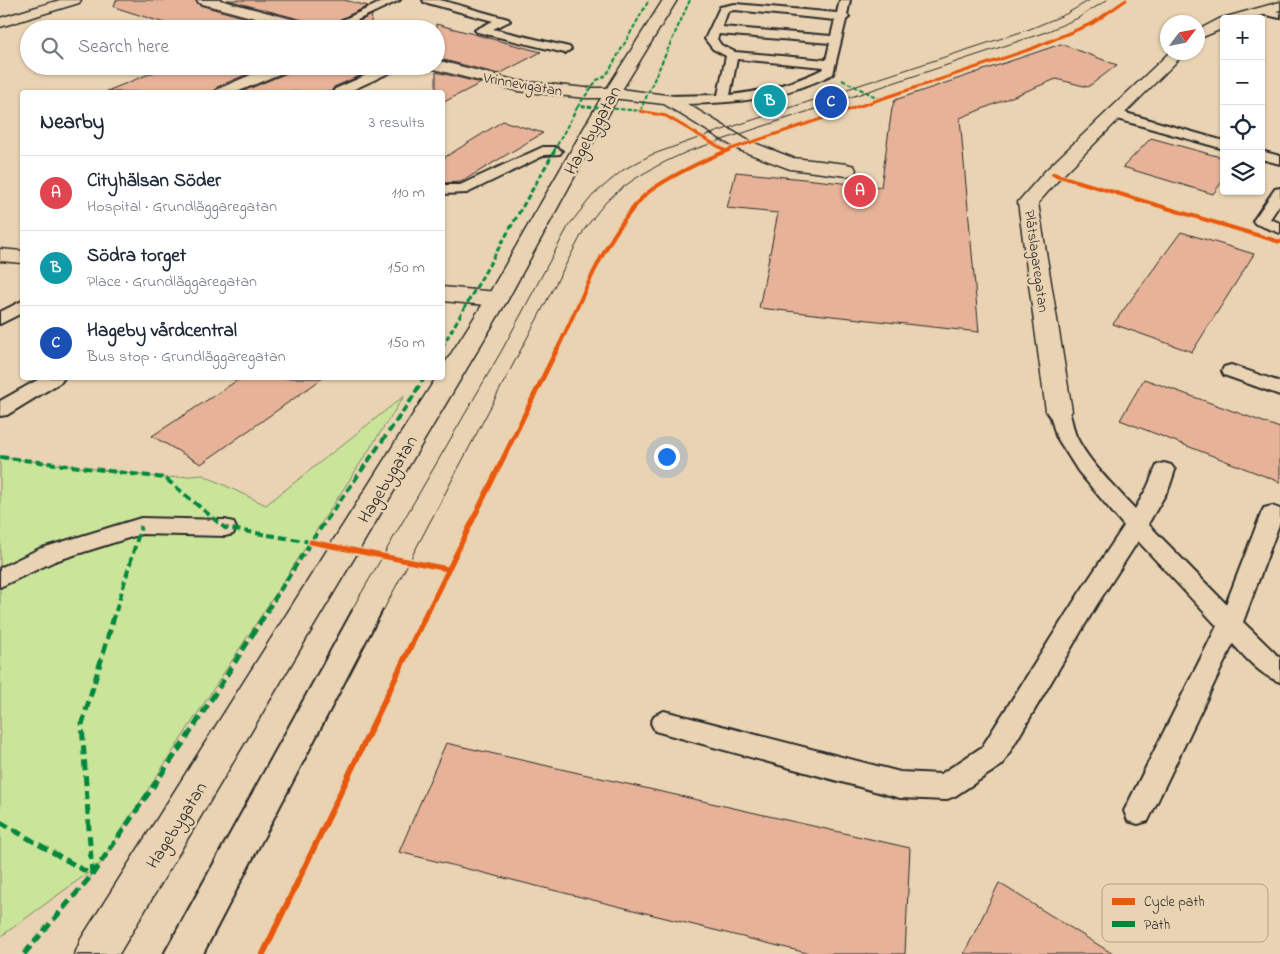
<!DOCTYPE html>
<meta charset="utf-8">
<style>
body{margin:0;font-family:"Indie Flower",sans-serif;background:#f6f6f7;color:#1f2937}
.controls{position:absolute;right:15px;top:15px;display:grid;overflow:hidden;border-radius:5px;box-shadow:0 1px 4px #0004}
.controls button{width:45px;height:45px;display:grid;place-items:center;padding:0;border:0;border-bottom:1px solid #e0e1e3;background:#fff;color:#1f2937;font:25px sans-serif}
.compass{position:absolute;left:1160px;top:15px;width:45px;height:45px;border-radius:50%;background:#fff;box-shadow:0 1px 4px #0004;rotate:58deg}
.you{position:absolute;left:666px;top:456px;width:18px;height:18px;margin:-12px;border:4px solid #fff;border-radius:50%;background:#1a73e8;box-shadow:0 0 0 8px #1a73e833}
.badge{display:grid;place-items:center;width:32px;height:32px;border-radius:50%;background:#2b2b2b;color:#fff;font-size:16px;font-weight:700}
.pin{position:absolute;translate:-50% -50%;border:2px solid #fff;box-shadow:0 1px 5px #0006}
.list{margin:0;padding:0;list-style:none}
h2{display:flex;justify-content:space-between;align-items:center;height:65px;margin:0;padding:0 20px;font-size:21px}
h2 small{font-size:16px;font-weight:400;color:#747a83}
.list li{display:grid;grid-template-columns:32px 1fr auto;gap:15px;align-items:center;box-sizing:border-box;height:75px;padding:0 20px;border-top:1px solid #e0e1e3}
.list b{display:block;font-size:19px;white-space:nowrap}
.list p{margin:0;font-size:16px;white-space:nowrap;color:#747a83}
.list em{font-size:16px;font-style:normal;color:#747a83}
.icon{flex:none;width:28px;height:28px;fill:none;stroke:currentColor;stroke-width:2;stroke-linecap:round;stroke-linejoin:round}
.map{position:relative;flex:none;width:1280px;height:954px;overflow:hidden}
.search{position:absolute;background:#fff;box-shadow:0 1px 4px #0004;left:20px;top:20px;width:425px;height:55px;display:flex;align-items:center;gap:12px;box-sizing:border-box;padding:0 18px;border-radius:28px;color:#747a83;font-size:19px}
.panel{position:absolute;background:#fff;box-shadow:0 1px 4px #0004;left:20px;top:90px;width:425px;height:290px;border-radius:5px}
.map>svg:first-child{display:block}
.green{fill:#cae49a;stroke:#7a8862}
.building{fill:#e6b298;stroke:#2b2b2b}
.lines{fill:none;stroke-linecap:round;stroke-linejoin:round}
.service-casing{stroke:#2b2b2b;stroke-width:4}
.minor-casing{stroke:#2b2b2b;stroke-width:3}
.tertiary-casing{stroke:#2b2b2b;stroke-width:3}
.service{fill:#e9d3b2;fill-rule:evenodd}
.minor{fill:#e9d3b2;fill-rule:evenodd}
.tertiary{fill:#e9d3b2;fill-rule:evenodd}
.tram-far1{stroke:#2b2b2b;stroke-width:1}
.tram{stroke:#2b2b2b;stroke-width:2}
.quiet-far3{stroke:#00873e;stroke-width:2;stroke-dasharray:4.5 2;stroke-linecap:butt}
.quiet-far2{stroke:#00873e;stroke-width:3;stroke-dasharray:5.5 3;stroke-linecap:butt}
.quiet-far1{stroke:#00873e;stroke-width:4;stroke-dasharray:8 4;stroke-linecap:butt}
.quiet{stroke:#00873e;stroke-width:5;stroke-dasharray:10 5;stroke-linecap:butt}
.cycleway-far3-casing{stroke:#e9d3b2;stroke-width:5}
.cycleway-far2-casing{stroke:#e9d3b2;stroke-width:6}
.cycleway-far1-casing{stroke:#e9d3b2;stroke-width:8}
.cycleway-casing{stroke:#e9d3b2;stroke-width:9}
.cycleway-far3{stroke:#e8590c;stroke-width:3}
.cycleway-far2{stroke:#e8590c;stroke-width:4}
.cycleway-far1{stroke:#e8590c;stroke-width:5}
.cycleway{stroke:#e8590c;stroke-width:6}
.labels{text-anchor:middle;stroke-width:5;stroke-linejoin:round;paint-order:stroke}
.far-street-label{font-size:15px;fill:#2b2b2b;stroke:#e9d3b2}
.street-label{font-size:18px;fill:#2b2b2b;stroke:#e9d3b2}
.key{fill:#e9d3b2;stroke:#b0a18a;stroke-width:1}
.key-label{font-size:14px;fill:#2b2b2b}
</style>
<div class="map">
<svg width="1280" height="954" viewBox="0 0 1280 954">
<rect width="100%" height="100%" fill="#e9d3b2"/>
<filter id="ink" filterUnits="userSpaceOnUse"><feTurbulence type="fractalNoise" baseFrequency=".02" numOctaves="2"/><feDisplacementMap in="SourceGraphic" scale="10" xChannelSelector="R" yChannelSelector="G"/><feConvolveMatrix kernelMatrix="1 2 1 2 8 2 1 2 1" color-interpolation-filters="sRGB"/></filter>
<g filter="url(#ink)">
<path class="green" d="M404 396 99 865 0 937V457L165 478 203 475 266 505Z"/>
<g class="building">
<path d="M116 0H195L199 5 287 29H183L114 7Z"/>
<path d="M227 0H344L368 6 322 28 318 24Z"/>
<path d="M372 15 370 29H343Z"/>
<path d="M436 24 541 52 499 74 436 58Z"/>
<path d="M1061 44 1117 65 1088 87 1056 79 960 118 979 332 759 308 778 213 727 208 736 172 881 187 892 108 895 100Z"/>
<path d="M169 66H266L217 87 214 92H108L107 91Z"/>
<path d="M295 66H365L364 74 334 87 331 92H241L292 71Z"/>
<path d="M436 72 481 83 442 103V92H436Z"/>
<path d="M503 121 543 133 461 182 442 183V159Z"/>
<path d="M1151 138 1224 158V179L1213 194 1123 167Z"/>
<path d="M1181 232 1254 254 1192 352 1113 324Z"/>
<path d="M241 378H323L201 464 152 436Z"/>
<path d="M1144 379 1280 428V482L1120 420Z"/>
<path d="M446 743 910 848 905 954H811L399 852Z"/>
<path d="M999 883 1113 954H964Z"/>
</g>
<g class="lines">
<defs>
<g id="service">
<path d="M386 0H400L338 29H323Z"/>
<path d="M423 0H440L508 19 510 21 493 29 569 47 571 49 565 53 477 32 475 30 493 21 424 2Z"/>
<path d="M840 0H850L847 15 849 17 846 20 833 74C779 101 728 104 668 104L662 100 668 96 718 95 726 56 713 49 705 39 720 7 735 4 837 13ZM735 10 835 20 831 36 722 27 728 11ZM719 34 830 43 826 60 735 52 721 45 717 39ZM737 59 824 67 823 69C793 84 764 91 730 95Z"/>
<path d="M1261 8 1280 12V18L1257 13 1256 11Z"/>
<path d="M387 66H404L348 92H333L335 89Z"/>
<path d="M1115 110 1224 141V149L1110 117 1108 114Z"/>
<path d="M543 147H555L562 151 560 154 545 155 467 193 442 194V185H460Z"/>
<path d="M1261 151 1280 156V164L1261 159Z"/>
<path d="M1280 188V204L1270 219 1280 223V233L1256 224 1253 221 1275 189Z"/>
<path d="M22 301V313L0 324V312Z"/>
<path d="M1231 365 1280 382V395L1224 375 1222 371 1224 367Z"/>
<path d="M41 378H64L61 382 7 415 0 416V401Z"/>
<path d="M1059 405 1066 406C1072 415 1072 426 1076 436 1089 463 1115 487 1135 509L1147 488 1157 465 1164 463 1171 465 1175 470 1169 488 1148 524 1226 604 1261 514 1264 508 1272 506 1280 509V522L1243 622 1280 658V682C1260 675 1247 659 1233 644L1148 821 1138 824 1128 821 1124 811 1217 626 1138 541 1096 606 1002 765 955 796 945 800 900 798 655 731 651 723 655 715 664 711 900 772 941 774 982 747 1080 592 1124 526 1078 471 1056 436 1049 411 1052 406Z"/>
<path d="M141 518 225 520 233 522 236 528 233 534 225 536 141 534 55 561 0 587V568L39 549Z"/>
</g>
<g id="minor">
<path d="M60 0H81L79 3 0 27V18Z"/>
<path d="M197 0H220L318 26 320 29H295L199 3Z"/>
<path d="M1280 2V10L1250 19H1224V28L1198 39V30L1219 19Z"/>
<path d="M1170 52H1186L1060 178 1038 203 1072 411 1068 417 1059 419 1050 417 1046 411 1018 202 1046 170Z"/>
<path d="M436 60 518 81 586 88H612L674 96 749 141 793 158 847 164 854 166 856 170 854 174 847 176 790 169 737 149 664 104 612 98H586L518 91 430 68 429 66H436Z"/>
<path d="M271 66H293L291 69 237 92H216L218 89Z"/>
<path d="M0 249 22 251V263L0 261Z"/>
<path d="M442 287 497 292 505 294 508 299 505 304 497 306 442 301Z"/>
</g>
<path id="tertiary" d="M663 0H677L620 93 508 299 119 954H75L81 939 436 378H442V368L486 299 604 93Z"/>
</defs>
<use href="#service" class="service-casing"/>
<use href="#minor" class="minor-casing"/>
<use href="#tertiary" class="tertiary-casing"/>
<use href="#service" class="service"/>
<use href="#minor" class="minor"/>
<use href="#tertiary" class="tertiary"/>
<g class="tram-far1">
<path d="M351 611 502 350 569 225 593 195 623 170 651 155 701 137 1030 29 1066 14 1090 0"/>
<path d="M383 611 584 230C591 221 598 211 606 202 629 179 659 164 689 151L1046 32 1078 18 1107 0"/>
</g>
<g class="tram">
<path d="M163 954 352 610"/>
<path d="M204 954 383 610"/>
</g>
<g class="quiet-far3">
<path d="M842 80 880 99"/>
<path d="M640 111 690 0"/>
<path d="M644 111 578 106 597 80 604 77 609 71 649 0"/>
<path d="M554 151 578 106"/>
</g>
<path class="quiet-far2" d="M442 347 555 150"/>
<g class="quiet-far1">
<path d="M0 457 165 478 225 528 311 542"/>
<path d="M116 611 141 526"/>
<path d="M267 611 311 542 409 403 424 378"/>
</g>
<g class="quiet">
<path d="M0 822 92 875"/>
<path d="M92 875 82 724 116 610"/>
<path d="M24 954 92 875 188 736 268 610"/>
</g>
<defs>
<g id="cycleway-far3">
<path d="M640 111 666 116 726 151"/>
<path d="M725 151 1031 49 1093 23 1126 0"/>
</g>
<g id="cycleway-far2">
<path d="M1053 174 1280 242"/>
<path d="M557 350C581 301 605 237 642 198 657 182 708 158 729 150"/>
</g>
<g id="cycleway-far1">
<path d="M311 542 448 569"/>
<path d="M428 611 557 349"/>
</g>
<path id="cycleway" d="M263 954 428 610"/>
</defs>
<use href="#cycleway-far3" class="cycleway-far3-casing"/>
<use href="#cycleway-far2" class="cycleway-far2-casing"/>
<use href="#cycleway-far1" class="cycleway-far1-casing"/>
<use href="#cycleway" class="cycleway-casing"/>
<use href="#cycleway-far3" class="cycleway-far3"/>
<use href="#cycleway-far2" class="cycleway-far2"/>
<use href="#cycleway-far1" class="cycleway-far1"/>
<use href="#cycleway" class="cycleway"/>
</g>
</g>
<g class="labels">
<g class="far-street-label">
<text transform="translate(523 84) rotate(10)" y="5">Vrinnevigatan</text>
<text transform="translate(1037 261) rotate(82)" y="5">Plåtslagaregatan</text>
</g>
<g class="street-label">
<text transform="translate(592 130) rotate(-61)" y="6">Hagebygatan</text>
<text transform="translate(387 479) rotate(-59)" y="6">Hagebygatan</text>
<text transform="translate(176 825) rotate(-58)" y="6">Hagebygatan</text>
</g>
</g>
<rect x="1102" y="884" width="166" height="58" rx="8" class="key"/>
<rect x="1112" y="898" width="23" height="7" fill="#e8590c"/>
<rect x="1112" y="921" width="23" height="6" fill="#00873e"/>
<g class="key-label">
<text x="1144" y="906">Cycle path</text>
<text x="1144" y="929">Path</text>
</g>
</svg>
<div class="controls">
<button>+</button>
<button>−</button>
<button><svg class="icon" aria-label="locate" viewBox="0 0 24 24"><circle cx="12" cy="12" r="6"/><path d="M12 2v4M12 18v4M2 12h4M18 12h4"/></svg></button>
<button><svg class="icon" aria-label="layers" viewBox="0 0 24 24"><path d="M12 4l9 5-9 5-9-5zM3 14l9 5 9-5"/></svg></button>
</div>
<svg class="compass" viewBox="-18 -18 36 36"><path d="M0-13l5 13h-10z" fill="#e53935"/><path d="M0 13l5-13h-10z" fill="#747a83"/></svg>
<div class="you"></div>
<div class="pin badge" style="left:860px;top:191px;background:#e0444e">A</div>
<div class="pin badge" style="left:770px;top:101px;background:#0f9aa8">B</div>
<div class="pin badge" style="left:831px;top:102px;background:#1a4fb4">C</div>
<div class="search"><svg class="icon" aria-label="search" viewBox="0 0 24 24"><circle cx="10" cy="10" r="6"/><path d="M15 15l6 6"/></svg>Search here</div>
<section class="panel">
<h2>Nearby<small>3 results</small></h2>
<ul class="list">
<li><span class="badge" style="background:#e0444e">A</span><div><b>Cityhälsan Söder</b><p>Hospital · Grundläggaregatan</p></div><em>110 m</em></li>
<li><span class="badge" style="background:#0f9aa8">B</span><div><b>Södra torget</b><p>Place · Grundläggaregatan</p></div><em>150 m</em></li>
<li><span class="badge" style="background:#1a4fb4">C</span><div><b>Hageby vårdcentral</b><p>Bus stop · Grundläggaregatan</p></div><em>150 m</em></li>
</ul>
</section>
</div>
